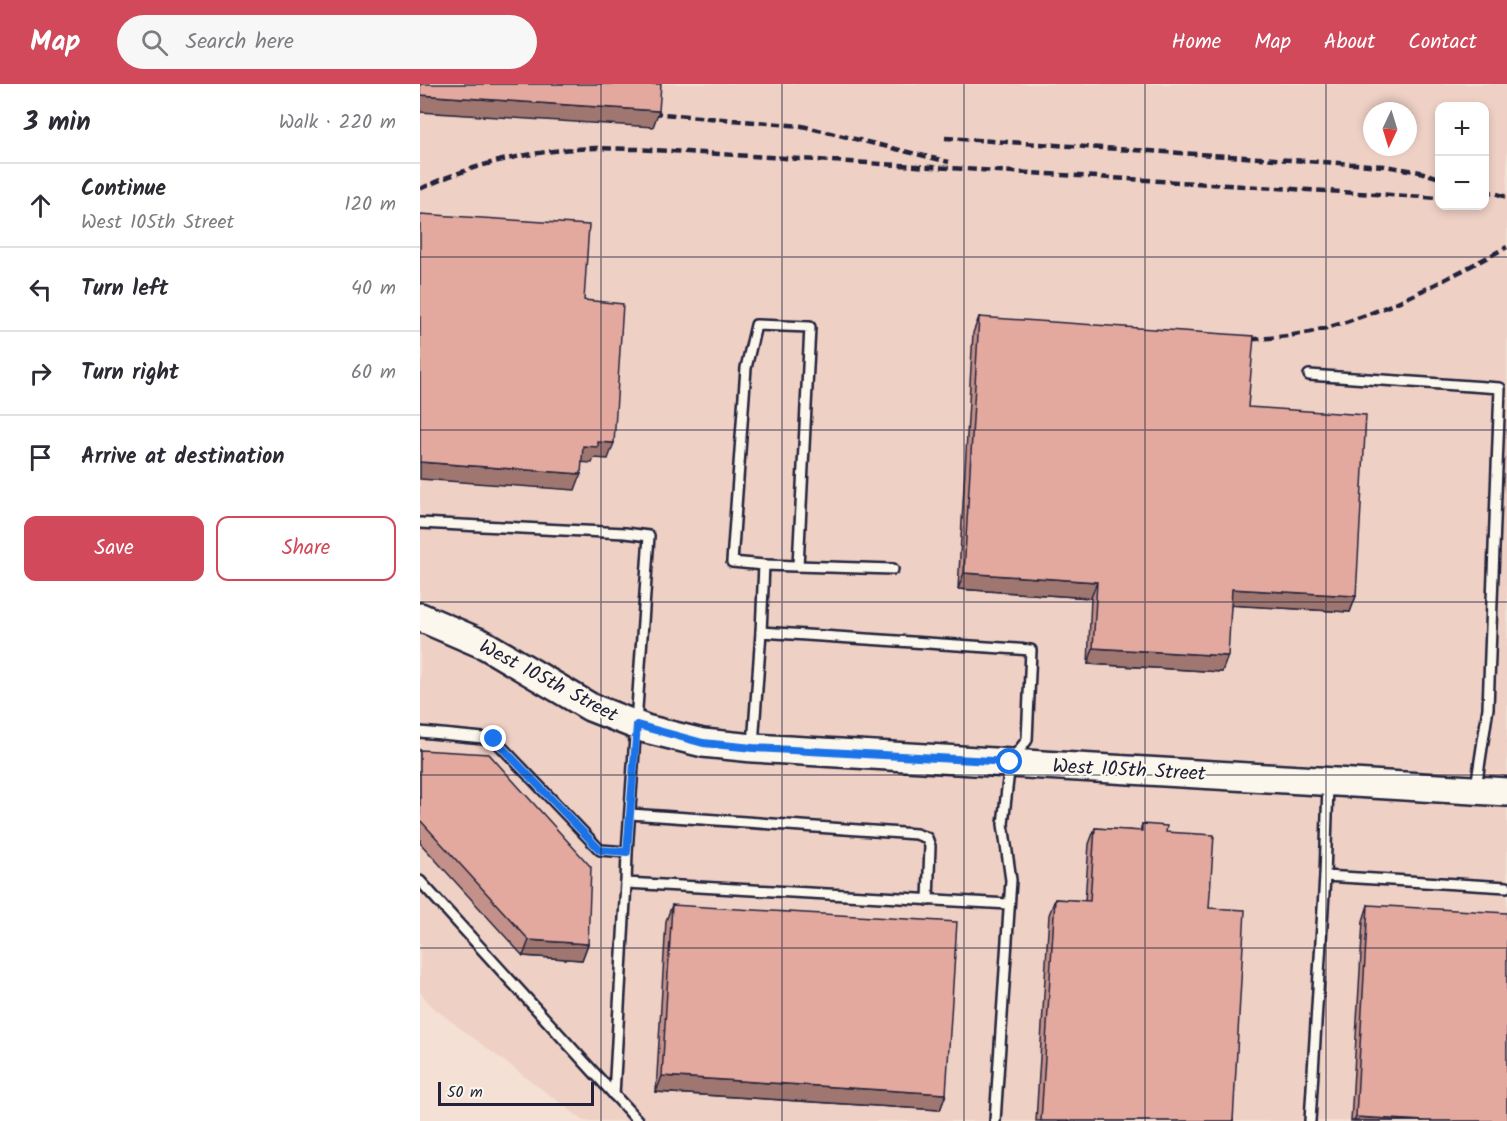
<!DOCTYPE html>
<meta charset="utf-8">
<style>
body{margin:0;font-family:Kalam,sans-serif;background:#f7f7f7;color:#2b2b33}
.controls{position:absolute;right:18px;top:18px;display:grid;overflow:hidden;border-radius:12px;box-shadow:0 3px 9px #0003}
.controls button{width:54px;height:54px;display:grid;place-items:center;padding:0;border:0;border-bottom:2px solid #e1e1e2;background:#fff;color:#2b2b33;font:30px sans-serif}
.compass{position:absolute;left:943px;top:18px;width:54px;height:54px;border-radius:50%;background:#fff;box-shadow:0 3px 9px #0003;rotate:184deg}
.scale{position:absolute;left:18px;bottom:15px;width:156px;box-sizing:border-box;padding-left:6px;border:3px solid #22223b;border-top:0;font-size:16px;line-height:21px;white-space:nowrap;color:#22223b;-webkit-text-stroke:4px #fbf7ec;paint-order:stroke}
.stop{position:absolute;width:18px;height:18px;margin:-14px;border:4px solid #1a73e8;border-radius:50%;background:#fff}
.stop.end{background:#1a73e8;border-color:#fff;box-shadow:0 2px 6px #0008}
.list{margin:0;padding:0;list-style:none}
h2{display:flex;justify-content:space-between;align-items:center;height:78px;margin:0;padding:0 24px;font-size:26px}
h2 small{font-size:20px;font-weight:400;color:#7c7c81}
.list li{display:grid;grid-template-columns:39px 1fr auto;gap:18px;align-items:center;box-sizing:border-box;height:84px;padding:0 24px;border-top:2px solid #e1e1e2}
.list b{display:block;font-size:22px;white-space:nowrap}
.list p{margin:0;font-size:20px;white-space:nowrap;color:#7c7c81}
.list em{font-size:20px;font-style:normal;color:#7c7c81}
.actions{display:flex;gap:12px;padding:18px 24px}
.actions a{flex:1;padding:14px 0;border:2px solid #d1495b;border-radius:12px;text-align:center;font-size:21px;color:#d1495b}
.actions .main{background:#d1495b;color:#fff}
.icon{flex:none;width:33px;height:33px;fill:none;stroke:currentColor;stroke-width:2;stroke-linecap:round;stroke-linejoin:round}
.map{position:relative;flex:none;width:1087px;height:1037px;overflow:hidden}
header{display:flex;align-items:center;gap:36px;box-sizing:border-box;height:84px;padding:0 30px;background:#d1495b;color:#fff}
header strong{font-size:28px}
nav{display:flex;gap:33px;margin-inline-start:auto;font-size:21px}
.search{width:420px;height:54px;background:#f7f7f7;display:flex;align-items:center;gap:15px;box-sizing:border-box;padding:0 21px;border-radius:33px;color:#7c7c81;font-size:22px}
main{display:flex}
aside{flex:1;background:#fff}
.map>svg:first-child{display:block}
.built{fill:#efd0c5;fill-rule:evenodd}
.lines{fill:none;stroke-linecap:round;stroke-linejoin:round}
.service-casing{stroke:#22223b;stroke-width:14}
.secondary-casing{stroke:#22223b;stroke-width:32}
.service{stroke:#fbf7ec;stroke-width:9}
.secondary{stroke:#fbf7ec;stroke-width:27}
.rail{stroke:#22223b;stroke-width:4.5;stroke-dasharray:9 4.5;stroke-linecap:butt}
.wall{fill:#c39189;stroke:#22223b;stroke-width:1.5}
.shaded-wall{fill:#9f766f;stroke:#22223b;stroke-width:1.5}
.building{fill:#e3a99f;stroke:#22223b;stroke-width:1.5}
.route{stroke:#1a73e8;stroke-width:8}
.grid{fill:none;stroke:#22223b;stroke-width:1.5;stroke-opacity:0.55}
.labels{text-anchor:middle;stroke-width:5;stroke-linejoin:round;paint-order:stroke}
.street-label{font-size:20px;fill:#22223b;stroke:#fbf7ec}
</style>
<header>
<strong>Map</strong>
<div class="search"><svg class="icon" aria-label="search" viewBox="0 0 24 24"><circle cx="10" cy="10" r="6"/><path d="M15 15l6 6"/></svg>Search here</div>
<nav><a>Home</a><a>Map</a><a>About</a><a>Contact</a></nav>
</header>
<main>
<aside>
<h2>3 min<small>Walk · 220 m</small></h2>
<ul class="list">
<li><svg class="icon" aria-label="ahead" viewBox="0 0 24 24"><path d="M12 20V5M6 11l6-6 6 6"/></svg><div><b>Continue</b><p>West 105th Street</p></div><em>120 m</em></li>
<li><svg class="icon" aria-label="left" viewBox="0 0 24 24"><path d="M17 20v-9H6M10 6l-5 5 5 5"/></svg><div><b>Turn left</b></div><em>40 m</em></li>
<li><svg class="icon" aria-label="right" viewBox="0 0 24 24"><path d="M7 20v-9h11M14 6l5 5-5 5"/></svg><div><b>Turn right</b></div><em>60 m</em></li>
<li><svg class="icon" aria-label="arrive" viewBox="0 0 24 24"><path d="M6 21V4h12l-3 4 3 4H6"/></svg><div><b>Arrive at destination</b></div></li>
</ul>
<div class="actions"><a class="main">Save</a><a>Share</a></div>
</aside>
<div class="map">
<svg width="1087" height="1037" viewBox="0 0 1087 1037">
<rect width="100%" height="100%" fill="#f4e0d5"/>
<filter id="ink" filterUnits="userSpaceOnUse"><feTurbulence type="fractalNoise" baseFrequency=".0167" numOctaves="2"/><feDisplacementMap in="SourceGraphic" scale="12" xChannelSelector="R" yChannelSelector="G"/><feConvolveMatrix kernelMatrix="1 2 1 2 8 2 1 2 1" color-interpolation-filters="sRGB"/></filter>
<g filter="url(#ink)">
<path class="built" d="M0 0H1087V1037H164L11 922 0 908ZM1020 22H1064V122H1020ZM952 27H988V63H952Z"/>
<g class="lines">
<defs>
<g id="service">
<path d="M889 291 1080 304 1068 624 1056 703"/>
<path d="M0 439 205 449 229 452 207 768 180 766 74 655 0 648"/>
<path d="M344 481 312 478 326 284 336 241 390 243 378 482"/>
<path d="M341 548 344 481 473 485"/>
<path d="M333 661 341 548 611 566 607 656 590 678 583 740 591 796 575 1037"/>
<path d="M908 701 905 792 1087 803"/>
<path d="M210 730 496 750 507 754 510 762 508 816"/>
<path d="M207 768 206 799 589 820"/>
<path d="M0 797 218 1037"/>
<path d="M194 1011 206 799"/>
<path d="M890 1037 905 792"/>
</g>
<path id="secondary" d="M0 533 65 561 170 623 226 645 283 659 333 664 1087 708"/>
</defs>
<use href="#service" class="service-casing"/>
<use href="#secondary" class="secondary-casing"/>
<use href="#service" class="service"/>
<use href="#secondary" class="secondary"/>
<g class="rail">
<path d="M232 29 382 42 529 78"/>
<path d="M525 54 965 82 1000 88 1020 94"/>
<path d="M0 105C48 82 104 68 157 65 176 63 197 65 217 65L1020 114"/>
<path d="M1064 106 1087 113"/>
<path d="M818 256C842 255 866 253 890 248 960 232 1024 196 1087 163"/>
</g>
</g>
<g class="wall">
<path d="M559 233 828 323 936 512 930 528 811 521 802 588 668 580 671 514 538 505 553 249Z"/>
<path d="M0 666 168 860 162 876 103 872 0 759Z"/>
<path d="M722 740 746 748 789 824 813 1037H616L629 831 635 815 665 817 669 760 675 744 720 747Z"/>
<path d="M252 821 526 1010 520 1026 236 1008 246 837Z"/>
<path d="M948 821 1087 1037H931L943 837Z"/>
</g>
<g class="shaded-wall">
<path d="M0 11 239 27 233 43 0 28Z"/>
<path d="M178 358 194 359 188 375 174 374 172 379 158 378 163 362Z"/>
<path d="M0 378 161 390 155 406 0 395Z"/>
<path d="M544 489 677 498 671 514 538 505Z"/>
<path d="M812 505 936 512 930 528 806 521Z"/>
<path d="M673 564 808 572 802 588 668 580Z"/>
<path d="M109 856 168 860 162 876 103 872Z"/>
<path d="M242 992 526 1010 520 1026 236 1008Z"/>
<path d="M936 1033 1005 1037H934Z"/>
</g>
<g class="building">
<path d="M0 0H241L239 27 0 11Z"/>
<path d="M0 130 169 141 164 216 203 220 194 359 178 358V363L163 362 161 390 0 378Z"/>
<path d="M559 233 834 252 828 323 946 331 936 512 812 505 808 572 673 564 677 498 544 489Z"/>
<path d="M0 666 69 670 171 783 168 860 109 856 0 736Z"/>
<path d="M722 740 747 742 746 748 794 751 789 824 825 826 813 1037H621L635 815 670 817 675 744 722 747Z"/>
<path d="M252 821 537 838 526 1010 242 992Z"/>
<path d="M948 821 1087 829V1037H1005L936 1033Z"/>
</g>
</g>
<g class="lines" filter="url(#ink)">
<path class="route" d="M74 655 180 766 207 768 217 641 283 659 333 664 590 678"/>
</g>
<path class="grid" d="M181 0V1037M362 0V1037M544 0V1037M725 0V1037M906 0V1037M0 173H1087M0 346H1087M0 518H1087M0 691H1087M0 864H1087"/>
<g class="labels">
<g class="street-label">
<text transform="translate(129 596) rotate(28)" y="7">West 105th Street</text>
<text transform="translate(709 685) rotate(3)" y="7">West 105th Street</text>
</g>
</g>
</svg>
<div class="controls">
<button>+</button>
<button>−</button>
</div>
<svg class="compass" viewBox="-18 -18 36 36"><path d="M0-13l5 13h-10z" fill="#e53935"/><path d="M0 13l5-13h-10z" fill="#7c7c81"/></svg>
<div class="scale">50 m</div>
<div class="stop" style="left:590px;top:678px"></div>
<div class="stop end" style="left:74px;top:655px"></div>
</div>
</main>
